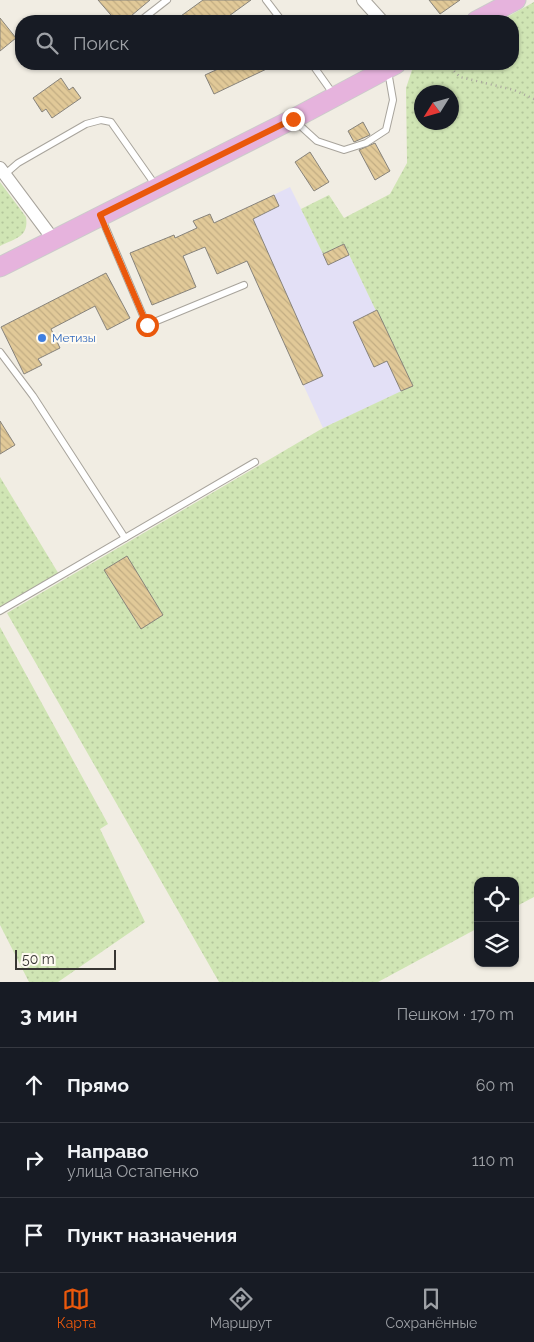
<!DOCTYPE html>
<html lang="ru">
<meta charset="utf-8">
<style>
body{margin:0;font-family:Raleway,sans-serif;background:#242831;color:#f1f3f6}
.controls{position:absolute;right:15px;bottom:15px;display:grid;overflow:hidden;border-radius:10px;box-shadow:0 1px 4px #0004}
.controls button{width:45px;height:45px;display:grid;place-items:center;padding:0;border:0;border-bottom:1px solid #363941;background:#171b24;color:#f1f3f6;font:25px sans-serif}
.compass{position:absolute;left:414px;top:85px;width:45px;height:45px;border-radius:50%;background:#171b24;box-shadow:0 1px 4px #0004;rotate:233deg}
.scale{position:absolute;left:15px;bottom:12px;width:101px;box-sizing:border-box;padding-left:5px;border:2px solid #383633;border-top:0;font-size:14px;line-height:18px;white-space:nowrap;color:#383633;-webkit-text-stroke:4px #fefaf1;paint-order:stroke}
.stop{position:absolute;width:15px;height:15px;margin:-11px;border:4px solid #ea580c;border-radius:50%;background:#fff}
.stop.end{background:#ea580c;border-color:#fff;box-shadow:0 1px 5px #0008}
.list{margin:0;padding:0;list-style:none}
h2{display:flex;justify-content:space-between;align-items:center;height:65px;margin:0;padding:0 20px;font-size:21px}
h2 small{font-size:16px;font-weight:400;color:#9ea1a6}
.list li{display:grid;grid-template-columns:32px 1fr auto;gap:15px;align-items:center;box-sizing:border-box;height:75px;padding:0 20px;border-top:1px solid #363941}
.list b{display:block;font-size:19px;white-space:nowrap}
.list p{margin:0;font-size:16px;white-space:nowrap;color:#9ea1a6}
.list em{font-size:16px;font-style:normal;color:#9ea1a6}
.icon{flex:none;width:28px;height:28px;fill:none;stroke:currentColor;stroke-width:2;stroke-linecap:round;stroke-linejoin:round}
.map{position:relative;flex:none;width:534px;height:982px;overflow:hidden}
.search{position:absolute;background:#171b24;box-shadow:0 1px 4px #0004;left:15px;right:15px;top:15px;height:55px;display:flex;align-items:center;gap:12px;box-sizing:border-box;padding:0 18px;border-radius:20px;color:#9ea1a6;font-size:19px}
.sheet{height:290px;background:#171b24}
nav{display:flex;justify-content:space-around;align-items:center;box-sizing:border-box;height:70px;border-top:1px solid #363941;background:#171b24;font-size:14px;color:#9ea1a6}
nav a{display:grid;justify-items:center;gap:2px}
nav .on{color:#ea580c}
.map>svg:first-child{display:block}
.industrial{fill:#e3e0f6}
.grass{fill:url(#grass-dots);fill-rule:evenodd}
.building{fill:url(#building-back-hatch);stroke:#87837b}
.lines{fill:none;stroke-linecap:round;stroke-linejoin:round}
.service-casing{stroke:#a8a49c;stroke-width:8}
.minor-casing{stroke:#a8a49c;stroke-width:14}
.primary-casing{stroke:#cbcbca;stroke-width:21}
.path{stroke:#a8a59d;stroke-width:2.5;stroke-dasharray:1 4;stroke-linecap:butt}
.service{stroke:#fff;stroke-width:6}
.minor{stroke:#fff;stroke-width:12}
.primary{stroke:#e6b3dd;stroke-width:19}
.route{stroke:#ea580c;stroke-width:6}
.shop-dot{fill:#3f7fe0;stroke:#fefaf1;stroke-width:2}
.labels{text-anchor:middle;stroke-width:4;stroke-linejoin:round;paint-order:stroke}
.shop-label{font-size:12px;fill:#366cbe;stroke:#fefaf1;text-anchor:start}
</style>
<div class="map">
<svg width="534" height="982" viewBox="0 0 534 982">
<defs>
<pattern id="grass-dots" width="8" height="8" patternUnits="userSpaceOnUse" patternTransform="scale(1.25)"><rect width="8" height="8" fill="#d0e5b4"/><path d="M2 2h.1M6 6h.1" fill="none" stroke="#b3c59b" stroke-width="1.8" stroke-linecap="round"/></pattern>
<pattern id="building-back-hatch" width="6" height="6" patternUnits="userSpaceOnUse" patternTransform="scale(1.25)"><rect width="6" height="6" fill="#e1c998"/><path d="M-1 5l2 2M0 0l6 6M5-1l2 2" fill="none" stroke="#c2ad83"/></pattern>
</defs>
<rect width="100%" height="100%" fill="#f1ede3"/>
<path class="industrial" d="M290 187 323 253 344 244 413 386 323 428 227 217Z"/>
<g class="grass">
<path d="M534 2V897L515 907V881H478V928L378 982H219L7 613 323 428 412 386 344 244 323 254 301 209 329 195 344 218 390 194 407 163 406 88 412 70 422 64H513V21H500ZM422 92H452V122H422Z"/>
<path d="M0 182 26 217C29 237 16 238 0 246Z"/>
<path d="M0 477 60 576 0 611Z"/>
<path d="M0 627 108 824 100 829 145 922 58 982H29L0 925Z"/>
</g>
<g class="building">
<path d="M98 0H150L125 21H116Z"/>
<path d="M203 0H251L222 21H174Z"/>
<path d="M429 0H460L440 14Z"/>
<path d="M0 18 16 38 0 51Z"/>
<path d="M229 64H277L214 94 205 75Z"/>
<path d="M61 78 69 90 73 87 81 98 52 118 46 109 42 112 33 98Z"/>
<path d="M363 122 370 135 354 142 348 131Z"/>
<path d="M375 143 390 171 375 180 359 150Z"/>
<path d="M310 152 329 182 314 191 295 162Z"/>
<path d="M274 195 279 206 253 219 323 376 303 385 247 261 217 274 205 247 183 256 196 287 152 305 130 253 174 235 175 238 197 228 193 221 210 214 214 223Z"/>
<path d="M344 244 349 255 328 265 323 254Z"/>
<path d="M106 273 130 318 107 330 95 306 51 329 60 348 38 359 42 365 24 374 1 327Z"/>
<path d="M377 310 413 386 401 391 387 361 374 367 353 322Z"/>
<path d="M0 421 15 445 0 454Z"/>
<path d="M127 556 163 615 141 629 104 570Z"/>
</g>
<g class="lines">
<defs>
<g id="service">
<path d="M266 0 282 21"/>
<path d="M140 21 167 0"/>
<path d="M312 64 334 95"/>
<path d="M295 121 317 141 344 150 366 143 386 130 393 100 388 71"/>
<path d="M3 176 18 163 86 124 101 120 111 122 156 186"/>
<path d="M102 219 147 325 244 285"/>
<path d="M0 352 33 396 125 538"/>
<path d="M0 611 255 462"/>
</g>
<g id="minor">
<path d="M363 0 382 21"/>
<path d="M0 168 53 239"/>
</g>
<g id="primary">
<path d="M476 21 516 0"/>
<path d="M0 267 293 119 396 64"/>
</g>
</defs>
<use href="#service" class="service-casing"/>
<use href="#minor" class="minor-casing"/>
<use href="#primary" class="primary-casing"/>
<path class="path" d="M447 64 460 77 514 90 534 99"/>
<use href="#service" class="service"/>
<use href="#minor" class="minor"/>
<use href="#primary" class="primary"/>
</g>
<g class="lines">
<path class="route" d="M147 325 100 215 293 119"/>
</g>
<circle class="shop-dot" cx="42" cy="338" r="5"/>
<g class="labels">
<g class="shop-label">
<text x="52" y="342">Метизы</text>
</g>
</g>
</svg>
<div class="controls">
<button><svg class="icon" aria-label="locate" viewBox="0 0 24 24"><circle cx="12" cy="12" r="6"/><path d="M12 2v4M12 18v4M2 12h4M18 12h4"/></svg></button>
<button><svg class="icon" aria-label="layers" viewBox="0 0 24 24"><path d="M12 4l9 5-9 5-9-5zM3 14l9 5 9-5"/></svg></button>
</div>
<svg class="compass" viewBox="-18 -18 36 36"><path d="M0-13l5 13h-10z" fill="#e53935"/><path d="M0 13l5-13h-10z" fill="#9ea1a6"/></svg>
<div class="scale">50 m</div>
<div class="stop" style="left:147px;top:325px"></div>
<div class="stop end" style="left:293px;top:119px"></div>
<div class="search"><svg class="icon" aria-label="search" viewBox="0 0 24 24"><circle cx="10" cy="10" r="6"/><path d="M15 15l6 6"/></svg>Поиск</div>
</div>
<section class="sheet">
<h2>3 мин<small>Пешком · 170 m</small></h2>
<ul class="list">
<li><svg class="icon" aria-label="ahead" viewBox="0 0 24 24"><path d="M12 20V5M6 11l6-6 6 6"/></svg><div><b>Прямо</b></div><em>60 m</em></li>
<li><svg class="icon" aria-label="right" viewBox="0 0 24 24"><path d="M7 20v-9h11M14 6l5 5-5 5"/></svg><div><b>Направо</b><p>улица Остапенко</p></div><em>110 m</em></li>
<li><svg class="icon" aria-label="arrive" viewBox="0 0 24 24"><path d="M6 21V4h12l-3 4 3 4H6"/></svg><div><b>Пункт назначения</b></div></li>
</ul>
</section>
<nav>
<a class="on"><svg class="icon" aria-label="map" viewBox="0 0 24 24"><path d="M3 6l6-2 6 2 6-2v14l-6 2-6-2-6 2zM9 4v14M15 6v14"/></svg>Карта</a>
<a><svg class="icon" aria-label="directions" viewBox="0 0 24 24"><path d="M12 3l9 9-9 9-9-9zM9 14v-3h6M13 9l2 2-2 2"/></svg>Маршрут</a>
<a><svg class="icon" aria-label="saved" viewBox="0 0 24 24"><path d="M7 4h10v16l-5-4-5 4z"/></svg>Сохранённые</a>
</nav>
